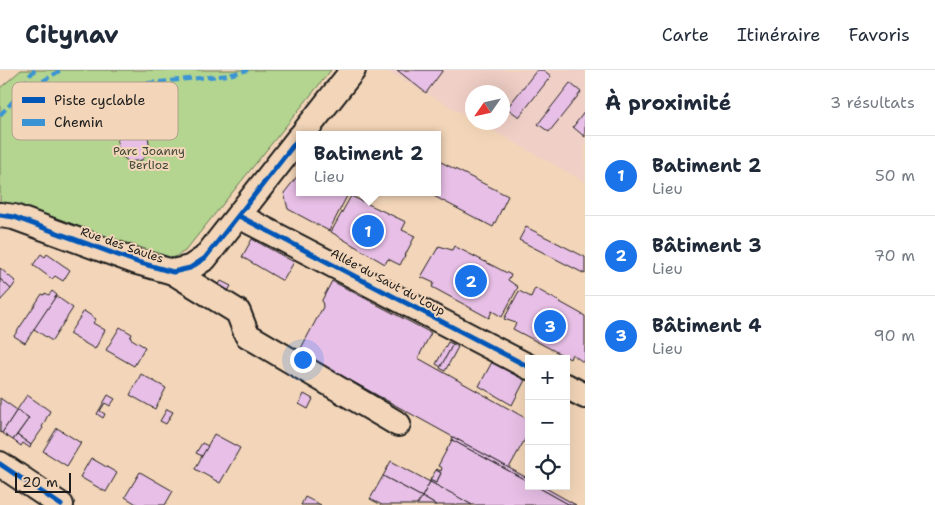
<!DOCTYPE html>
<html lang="fr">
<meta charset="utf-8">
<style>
body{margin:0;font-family:"Shantell Sans",sans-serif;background:#f2f2f3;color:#1f2937}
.controls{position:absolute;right:15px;bottom:15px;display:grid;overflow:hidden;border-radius:0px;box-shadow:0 5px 20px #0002}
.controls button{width:45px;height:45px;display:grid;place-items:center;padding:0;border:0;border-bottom:1px solid #e0e1e3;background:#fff;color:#1f2937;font:25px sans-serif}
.compass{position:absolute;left:465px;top:15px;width:45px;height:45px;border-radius:50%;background:#fff;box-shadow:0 5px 20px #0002;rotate:236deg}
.scale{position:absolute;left:15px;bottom:12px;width:56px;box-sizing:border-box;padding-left:5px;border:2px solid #1c1c1c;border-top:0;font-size:14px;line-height:18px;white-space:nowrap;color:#1c1c1c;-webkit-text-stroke:4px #f3d6b9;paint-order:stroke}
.you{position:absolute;left:302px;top:289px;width:18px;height:18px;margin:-12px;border:4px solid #fff;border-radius:50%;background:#1a73e8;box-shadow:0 0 0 8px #1a73e833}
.badge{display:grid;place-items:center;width:32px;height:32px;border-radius:50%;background:#1a73e8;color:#fff;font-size:16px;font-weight:700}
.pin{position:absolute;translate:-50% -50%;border:2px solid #fff;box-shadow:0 1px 5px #0006}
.popup{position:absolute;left:296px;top:61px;width:145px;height:65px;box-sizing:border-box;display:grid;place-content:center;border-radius:0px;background:#fff;filter:drop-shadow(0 1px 4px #0005);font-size:16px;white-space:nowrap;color:#747a83}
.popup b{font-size:19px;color:#1f2937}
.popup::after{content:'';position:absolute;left:50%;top:100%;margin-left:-10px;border:10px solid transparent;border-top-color:#fff}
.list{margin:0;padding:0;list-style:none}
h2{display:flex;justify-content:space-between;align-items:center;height:65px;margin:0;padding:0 20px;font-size:21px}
h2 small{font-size:16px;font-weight:400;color:#747a83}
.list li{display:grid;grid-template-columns:32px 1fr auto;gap:15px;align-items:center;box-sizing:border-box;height:80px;padding:0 20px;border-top:1px solid #e0e1e3}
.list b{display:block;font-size:19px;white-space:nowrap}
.list p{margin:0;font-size:16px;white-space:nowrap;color:#747a83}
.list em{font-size:16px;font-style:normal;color:#747a83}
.icon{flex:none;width:28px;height:28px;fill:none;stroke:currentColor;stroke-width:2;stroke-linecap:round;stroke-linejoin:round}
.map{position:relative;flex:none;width:585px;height:435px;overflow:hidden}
header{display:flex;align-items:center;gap:30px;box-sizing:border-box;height:70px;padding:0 25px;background:#fff;border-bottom:1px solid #e0e1e3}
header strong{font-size:24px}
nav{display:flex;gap:28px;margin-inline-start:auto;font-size:18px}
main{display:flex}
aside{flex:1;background:#fff}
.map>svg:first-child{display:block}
.built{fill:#f0cfc6}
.green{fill:#b3d58f;stroke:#687856}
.building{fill:#e8bfe6;stroke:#1c1c1c}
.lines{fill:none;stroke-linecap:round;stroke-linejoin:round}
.minor-casing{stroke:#1c1c1c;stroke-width:28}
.minor{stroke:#f3d6b9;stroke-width:24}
.quiet{stroke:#3a94d4;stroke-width:4;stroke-dasharray:8 4;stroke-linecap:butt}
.cycleway-casing{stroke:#f3d6b9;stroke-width:8}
.cycleway{stroke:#0057b8;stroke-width:5}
.labels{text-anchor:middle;stroke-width:4;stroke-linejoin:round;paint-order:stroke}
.park-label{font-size:12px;fill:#424a39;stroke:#f3d6b9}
.street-label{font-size:12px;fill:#1c1c1c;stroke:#f3d6b9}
.key{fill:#f3d6b9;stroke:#b29e8a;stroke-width:1}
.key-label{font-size:14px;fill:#1c1c1c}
</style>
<header>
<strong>Citynav</strong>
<nav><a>Carte</a><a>Itinéraire</a><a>Favoris</a></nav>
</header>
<main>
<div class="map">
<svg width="585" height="435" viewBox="0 0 585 435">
<rect width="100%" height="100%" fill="#f3d6b9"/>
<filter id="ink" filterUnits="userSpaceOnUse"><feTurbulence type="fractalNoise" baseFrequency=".02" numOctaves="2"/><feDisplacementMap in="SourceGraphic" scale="10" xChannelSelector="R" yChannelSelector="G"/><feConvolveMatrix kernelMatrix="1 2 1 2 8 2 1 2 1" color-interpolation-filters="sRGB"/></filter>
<g filter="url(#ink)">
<path class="built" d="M385 0H585V112L479 53 502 52V22H472V49Z"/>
<path class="green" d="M21 0H331L185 181 173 188 0 131V18Z"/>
<g class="building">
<path d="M397 0H443L426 23Z"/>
<path d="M537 0H543L551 6 519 47 507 38Z"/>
<path d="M570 13 581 22 549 62 538 54Z"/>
<path d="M585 41V67L573 57Z"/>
<path d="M137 58 148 66 150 79 142 90 129 92 119 84 117 71 124 61Z"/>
<path d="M437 90 508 126 493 157 426 122H437Z"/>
<path d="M299 104V122H349L329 161 288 139 284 123Z"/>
<path d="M351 126 406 152 402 160 415 166 400 195 388 189 385 194 331 162Z"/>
<path d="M526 157 585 187V204L519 170Z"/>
<path d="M252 169 294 192 283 211 242 187Z"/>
<path d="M439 176 452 180 454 176 511 205 508 210 518 217 502 247 492 241 489 248 432 217 434 213 421 207Z"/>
<path d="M41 184 45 187 47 184 70 200 63 211 55 206 52 209 33 195Z"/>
<path d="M0 198 16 212 11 219 0 209Z"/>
<path d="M0 209 11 219 0 231Z"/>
<path d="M221 211 231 216 228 221 218 216Z"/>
<path d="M332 211 431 263 418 288 529 350V362L509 398 299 282 323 237 322 230Z"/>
<path d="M535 218 585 246V289L583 292 572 284 570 289 513 259 516 253 504 249 519 221 531 227Z"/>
<path d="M52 221 57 225 25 273 14 266 42 224 44 225 45 223 49 225Z"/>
<path d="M56 226 73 238 52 271 34 259Z"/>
<path d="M84 241 96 249 93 253 105 260 95 279 69 264Z"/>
<path d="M120 257 132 264 130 268 145 277 134 296 106 280Z"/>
<path d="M448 272 453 274 441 297 436 294Z"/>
<path d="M453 274 458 277 445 301 440 298Z"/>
<path d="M492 292 525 310 512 335 479 316Z"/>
<path d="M141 304 166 318 155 339 130 325Z"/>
<path d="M304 324 313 329 308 339 299 334Z"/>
<path d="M27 325 50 341 42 357 43 358 31 375 17 365 29 348 17 340Z"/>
<path d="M108 325 115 329 110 336 105 333 100 341 105 344 103 348 97 344Z"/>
<path d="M0 328 17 340 2 363 0 362Z"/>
<path d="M167 339 173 342 166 354 160 351Z"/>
<path d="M17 340 29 348 13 370 2 363Z"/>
<path d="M57 358 81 373 67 396 43 381Z"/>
<path d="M214 364 240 378 220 413 195 399Z"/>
<path d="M17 365 31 375 30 378 23 373 21 376 13 370Z"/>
<path d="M453 367 529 409V412L452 370Z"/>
<path d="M452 370 529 412V416H536L570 435H472L430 412V410L436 413 441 403 436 400V399L441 401 442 398 438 396Z"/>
<path d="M202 373 208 376 202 386 196 383Z"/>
<path d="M91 388 117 403 106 422 80 407Z"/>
<path d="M391 391 430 412 422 427 383 406Z"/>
<path d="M436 400 441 403 436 413 430 410Z"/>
<path d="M140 402 173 421 165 435H138L125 427Z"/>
<path d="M383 406 422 427 417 435H382L370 429Z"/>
<path d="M430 412 453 424 472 435H436L422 427Z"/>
<path d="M536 416H542L576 435H570Z"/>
<path d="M305 427 321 435H301Z"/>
<path d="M422 427 436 435H417Z"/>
</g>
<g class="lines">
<defs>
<g id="minor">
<path d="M302 65 353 0"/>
<path d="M0 145 14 147 137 192 173 202 190 198 205 188 299 68"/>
<path d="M239 146 529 297"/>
<path d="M173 202 238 242 247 265 398 354"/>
<path d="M566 316 585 326"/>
<path d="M0 394 61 435"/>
</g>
</defs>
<use href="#minor" class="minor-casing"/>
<use href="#minor" class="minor"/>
<g class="quiet">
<path d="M35 0 30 5 18 26 61 0"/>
<path d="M0 45 18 26 229 5 248 0"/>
</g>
<defs>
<g id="cycleway">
<path d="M0 145 14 147 137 192 173 202 190 198 205 188 299 68"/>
<path d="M239 146 529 297"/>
<path d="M0 394 61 435"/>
</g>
</defs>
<use href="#cycleway" class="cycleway-casing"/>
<use href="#cycleway" class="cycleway"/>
</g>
</g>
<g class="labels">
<g class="park-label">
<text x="149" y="85">Parc Joanny<tspan x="149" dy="14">Berlioz</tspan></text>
</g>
<g class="street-label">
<text transform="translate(122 175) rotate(19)" y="4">Rue des Saules</text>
<text transform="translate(388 212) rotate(28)" y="4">Allée du Saut du Loup</text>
</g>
</g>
<rect x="12" y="12" width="166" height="58" rx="8" class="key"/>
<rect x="22" y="27" width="23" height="6" fill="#0057b8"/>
<rect x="22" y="49" width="23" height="7" fill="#3a94d4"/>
<g class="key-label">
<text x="54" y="35">Piste cyclable</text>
<text x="54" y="57">Chemin</text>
</g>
</svg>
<div class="controls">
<button>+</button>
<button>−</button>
<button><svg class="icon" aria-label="locate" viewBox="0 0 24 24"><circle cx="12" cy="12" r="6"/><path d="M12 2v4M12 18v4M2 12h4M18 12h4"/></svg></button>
</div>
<svg class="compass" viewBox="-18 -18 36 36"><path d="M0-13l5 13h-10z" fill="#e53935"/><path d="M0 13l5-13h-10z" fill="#747a83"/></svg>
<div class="scale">20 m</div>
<div class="you"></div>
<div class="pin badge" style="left:368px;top:161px">1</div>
<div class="popup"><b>Batiment 2</b>Lieu</div>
<div class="pin badge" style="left:471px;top:211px">2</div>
<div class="pin badge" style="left:550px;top:256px">3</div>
</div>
<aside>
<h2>À proximité<small>3 résultats</small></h2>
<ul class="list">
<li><span class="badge">1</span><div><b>Batiment 2</b><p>Lieu</p></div><em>50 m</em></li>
<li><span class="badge">2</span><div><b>Bâtiment 3</b><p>Lieu</p></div><em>70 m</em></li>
<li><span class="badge">3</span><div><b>Bâtiment 4</b><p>Lieu</p></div><em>90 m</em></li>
</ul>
</aside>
</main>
